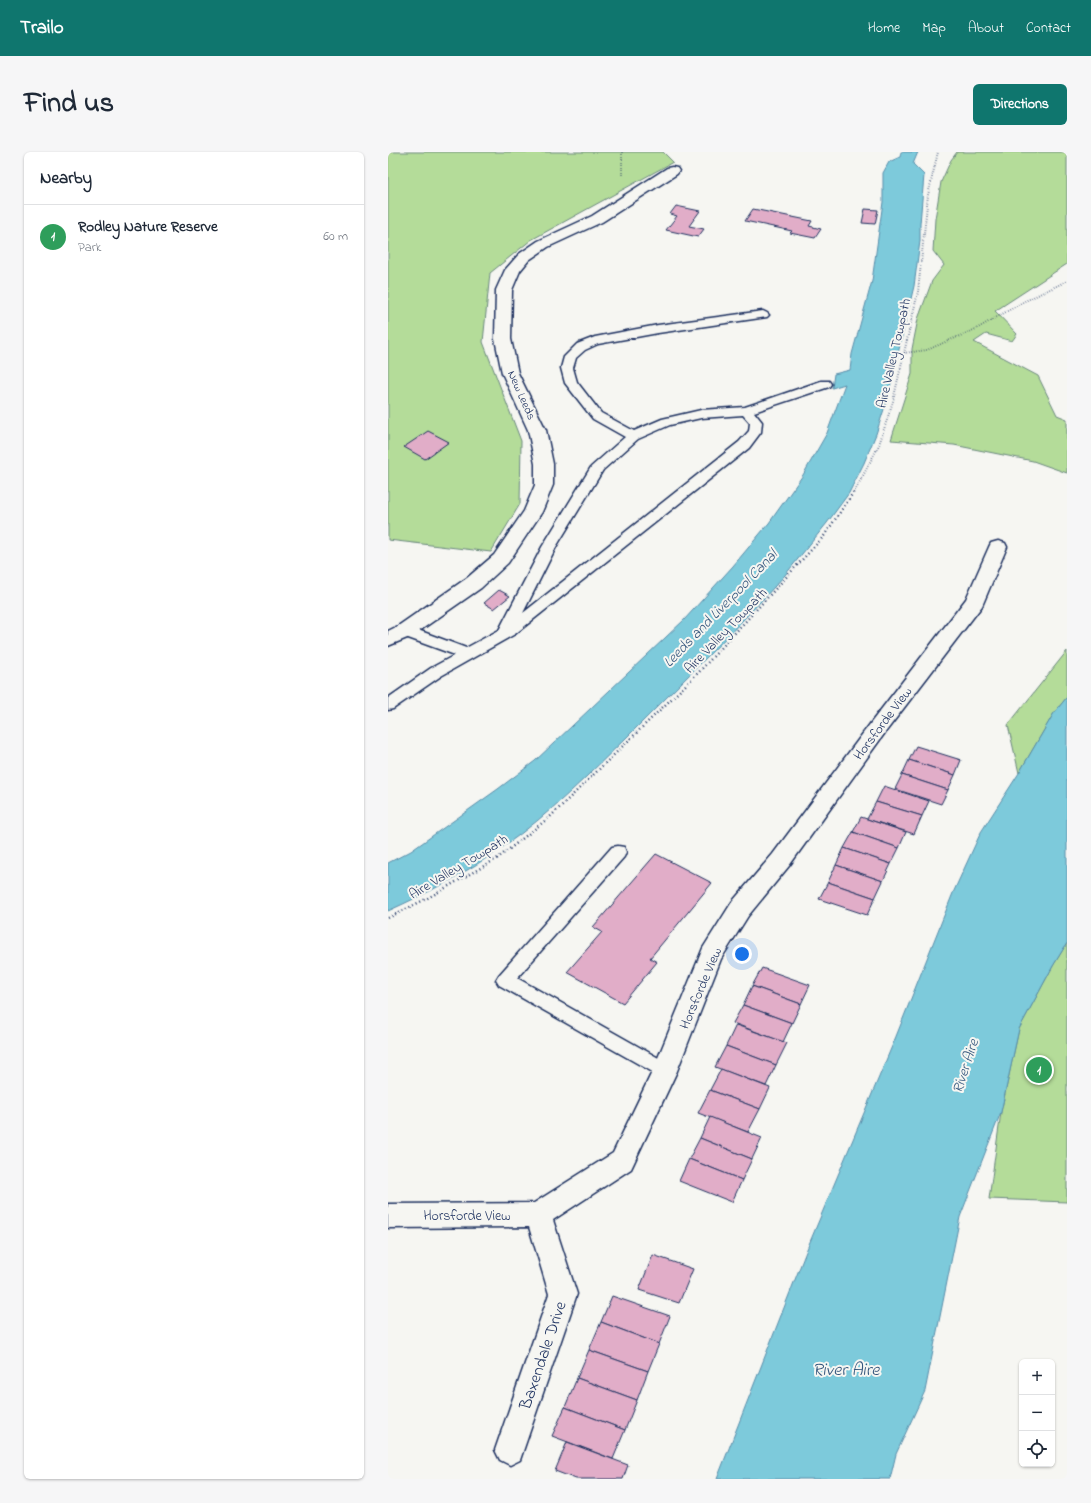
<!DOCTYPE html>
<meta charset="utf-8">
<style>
body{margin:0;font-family:"Indie Flower",sans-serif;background:#f6f6f7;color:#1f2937}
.controls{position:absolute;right:12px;bottom:12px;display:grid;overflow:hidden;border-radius:6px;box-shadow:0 1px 3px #0004}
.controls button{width:36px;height:36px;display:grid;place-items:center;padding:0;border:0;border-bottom:1px solid #e0e1e3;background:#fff;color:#1f2937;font:20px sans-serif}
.you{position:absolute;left:354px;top:802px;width:14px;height:14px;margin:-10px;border:3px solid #fff;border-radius:50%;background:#1a73e8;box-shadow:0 0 0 6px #1a73e833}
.badge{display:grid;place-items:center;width:26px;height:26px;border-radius:50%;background:#0f766e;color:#fff;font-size:13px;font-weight:700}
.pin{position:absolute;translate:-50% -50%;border:2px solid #fff;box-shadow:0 1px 4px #0006}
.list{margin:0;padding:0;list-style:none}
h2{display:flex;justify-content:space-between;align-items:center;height:52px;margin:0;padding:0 16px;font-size:17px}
h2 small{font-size:13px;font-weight:400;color:#747a83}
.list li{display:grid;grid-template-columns:26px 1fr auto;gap:12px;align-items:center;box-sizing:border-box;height:64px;padding:0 16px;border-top:1px solid #e0e1e3}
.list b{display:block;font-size:15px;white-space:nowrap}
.list p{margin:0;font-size:13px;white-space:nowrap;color:#747a83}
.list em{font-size:13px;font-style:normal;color:#747a83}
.icon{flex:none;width:22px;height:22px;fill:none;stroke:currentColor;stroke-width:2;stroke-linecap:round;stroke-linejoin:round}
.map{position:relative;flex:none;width:679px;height:1327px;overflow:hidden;border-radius:6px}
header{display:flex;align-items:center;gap:24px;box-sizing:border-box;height:56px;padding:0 20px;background:#0f766e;color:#fff}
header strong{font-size:19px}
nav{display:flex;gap:22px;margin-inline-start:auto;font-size:14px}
.intro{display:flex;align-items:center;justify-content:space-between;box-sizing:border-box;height:96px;padding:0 24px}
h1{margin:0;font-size:28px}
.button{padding:10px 18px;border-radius:6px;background:#0f766e;color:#fff;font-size:14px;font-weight:700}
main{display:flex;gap:24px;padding:0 24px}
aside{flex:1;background:#fff;border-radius:6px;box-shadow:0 1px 3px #0004}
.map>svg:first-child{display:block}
.green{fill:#b4dc99;stroke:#68867c}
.water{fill:#7dcadb;stroke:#568ca9}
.building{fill:#e1adc8;stroke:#1b2f5e}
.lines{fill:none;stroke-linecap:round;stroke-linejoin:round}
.service-casing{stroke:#1b2f5e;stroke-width:3}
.minor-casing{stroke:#1b2f5e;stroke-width:3}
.path-far1{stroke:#1b2f5e;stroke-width:2;stroke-dasharray:0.5 2;stroke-linecap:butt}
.path{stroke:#1b2f5e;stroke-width:2.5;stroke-dasharray:1 3;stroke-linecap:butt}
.service{fill:#f6f6f2;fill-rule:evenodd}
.minor{fill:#f6f6f2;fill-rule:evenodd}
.labels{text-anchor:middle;stroke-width:4;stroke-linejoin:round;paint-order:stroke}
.far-street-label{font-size:12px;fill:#1b2f5e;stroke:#f6f6f2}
.street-label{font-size:14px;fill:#1b2f5e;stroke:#f6f6f2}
.water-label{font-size:15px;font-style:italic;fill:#34567d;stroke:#f6f6f2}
.near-street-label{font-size:17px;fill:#1b2f5e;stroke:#f6f6f2}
.near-water-label{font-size:18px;font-style:italic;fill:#34567d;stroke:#f6f6f2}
</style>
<header>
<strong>Trailo</strong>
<nav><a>Home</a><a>Map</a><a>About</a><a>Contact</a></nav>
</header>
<div class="intro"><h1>Find us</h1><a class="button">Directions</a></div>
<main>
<aside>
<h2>Nearby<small></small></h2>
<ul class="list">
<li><span class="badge" style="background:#2e9e5b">1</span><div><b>Rodley Nature Reserve</b><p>Park</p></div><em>60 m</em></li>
</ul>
</aside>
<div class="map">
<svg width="679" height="1327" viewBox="0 0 679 1327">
<rect width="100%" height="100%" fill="#f6f6f2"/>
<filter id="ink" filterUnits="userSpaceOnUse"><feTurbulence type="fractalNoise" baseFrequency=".025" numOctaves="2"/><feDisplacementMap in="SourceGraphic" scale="8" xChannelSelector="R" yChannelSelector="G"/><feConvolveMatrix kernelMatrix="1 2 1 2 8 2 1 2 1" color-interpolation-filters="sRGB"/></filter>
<g filter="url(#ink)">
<g class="green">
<path d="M0 0H275L285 10 143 88 102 121 95 190 133 289 132 352 103 400 0 388Z"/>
<path d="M569 0H679V112L607 159 629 182 624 189 598 182 586 190 650 224 669 263 679 267V321L645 309 566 293 503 288 524 222V197L530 167 544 129 556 113 545 99 547 67 553 30 563 8Z"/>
<path d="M679 499V545L666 561 631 621 620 573Z"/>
<path d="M679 791V1050L601 1047 613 960 631 877 665 814Z"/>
</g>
<g class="water">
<path d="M513 0H530L525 12 536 23 532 72V89L526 134 499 248 488 282 476 311 461 341 439 371 397 423 376 446C332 493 286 538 240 584 201 622 161 663 116 694 80 720 40 741 0 759V711L23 699 110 637 147 609 296 468 345 414 381 371 415 323 439 281 457 232 444 236 446 222 462 218 464 202 484 129 495 50V21L501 10 512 5Z"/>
<path d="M679 545V791L665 814 631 877 613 960 572 1065 537 1239 508 1302 502 1327H329L419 1097 507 887 565 741 593 680 631 621 666 561Z"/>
</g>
<g class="building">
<path d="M288 54 312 59 301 74 316 77 310 85 278 78 289 64 282 62Z"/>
<path d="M365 57 424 69 421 74 433 77 427 86 402 81 404 79 357 69Z"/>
<path d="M477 57 490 58 487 72 474 71Z"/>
<path d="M40 279 61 290 37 307 16 295Z"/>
<path d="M111 438 122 444 106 457 96 451Z"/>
<path d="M528 594 573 608 567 623 521 608Z"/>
<path d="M521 608 567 623 560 638 514 623Z"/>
<path d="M514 623 560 638 553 652 507 637Z"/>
<path d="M496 634 541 649 534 664 488 650Z"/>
<path d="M488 650 534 664 526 682 479 667Z"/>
<path d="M473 665 518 680 511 696 465 680Z"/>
<path d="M465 680 511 696 503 712 456 696Z"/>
<path d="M456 696 503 712 495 729 448 713Z"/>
<path d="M268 702 324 731 262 806 269 810 235 851 179 820 214 780 205 775Z"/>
<path d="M448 713 495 729 487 746 440 730Z"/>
<path d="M440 730 487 746 479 763 431 747Z"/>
<path d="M374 816 422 833 413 852 364 834Z"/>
<path d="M364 834 413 852 404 871 355 853Z"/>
<path d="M355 853 404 871 395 890 345 871Z"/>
<path d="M348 873 399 891 388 913 338 894Z"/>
<path d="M338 894 388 913 378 934 327 915Z"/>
<path d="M333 917 382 936 372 957 322 938Z"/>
<path d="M322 938 372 957 360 980 310 961Z"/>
<path d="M322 965 374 986 364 1007 312 986Z"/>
<path d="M312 986 364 1007 354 1028 301 1007Z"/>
<path d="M301 1007 354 1028 344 1050 291 1029Z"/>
<path d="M265 1103 305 1117 291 1151 251 1138Z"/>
<path d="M224 1144 282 1164 271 1192 213 1170Z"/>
<path d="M213 1170 271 1192 260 1219 201 1198Z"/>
<path d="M201 1198 260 1219 249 1248 189 1226Z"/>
<path d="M189 1226 249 1248 237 1278 177 1255Z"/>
<path d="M177 1255 237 1278 225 1307 164 1284Z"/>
<path d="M179 1290 240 1313 235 1327H188L167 1319Z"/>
</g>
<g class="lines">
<defs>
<g id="service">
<path d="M375 159 379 161 381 163 379 165 270 181 210 192 197 198 188 206 185 216 189 230 213 261 246 279 274 267 313 258 357 255 433 229H441L443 232 441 235 366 260 374 270 373 280 361 296 127 482 53 524 5 557 0 558V546L43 516 67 503 12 483 10 479 12 475 17 474 22 475 78 496 111 478 154 395 203 315 237 285 205 267 177 231 173 216 176 205 189 192 207 185 270 173ZM355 263 362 271 361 279 351 290 135 461 168 395 215 318 250 287 282 273 313 266Z"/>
<path d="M230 694 236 695 238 700 236 705 129 826 283 913 286 919 283 925 277 927 111 833 108 828 111 823 224 695Z"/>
</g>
<g id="minor">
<path d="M284 15 289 16 291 19 289 22 214 70 160 95 141 108 132 119 124 138 123 187 130 221 158 278 165 312V333L154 360 120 411 93 436 24 484 0 494V479L10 474 79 426 106 403 136 359 147 333V312L140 278 114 221 107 187 108 138 117 118 131 102 150 89 204 64 279 16Z"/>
<path d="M610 389 617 391 619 395 594 454 499 578 401 714 360 764 333 807 289 919 243 1017 165 1068 189 1142 132 1308 122 1313 112 1308 107 1298 161 1142 141 1075 0 1076V1052L146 1051 225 1001 265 918 315 796 344 750 385 702 485 568 578 447 601 395 603 391Z"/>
</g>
</defs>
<use href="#service" class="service-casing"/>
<use href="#minor" class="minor-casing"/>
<g class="path-far1">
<path d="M234 0V25"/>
<path d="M516 201 539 198 588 177 637 149 679 129"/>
<path d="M467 339 491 293 505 249 530 140 540 43 550 0"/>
</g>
<path class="path" d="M0 766 38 747 110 706 163 664 311 520 436 384 467 338"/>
<use href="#service" class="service"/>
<use href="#minor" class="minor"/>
</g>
</g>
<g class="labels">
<g class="far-street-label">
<text transform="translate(134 243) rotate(66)" y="4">New Leeds</text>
</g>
<g class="street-label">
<text transform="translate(505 201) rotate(-77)" y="5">Aire Valley Towpath</text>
<text transform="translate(337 478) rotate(-46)" y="5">Aire Valley Towpath</text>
<text transform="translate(494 571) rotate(-53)" y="5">Horsforde View</text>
<text transform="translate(70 714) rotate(-31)" y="5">Aire Valley Towpath</text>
<text transform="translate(312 836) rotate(-67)" y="5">Horsforde View</text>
<text x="79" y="1068">Horsforde View</text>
</g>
<g class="water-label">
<text transform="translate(332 456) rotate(-46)" y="5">Leeds and Liverpool Canal</text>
<text transform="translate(577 914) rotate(-72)" y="5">River Aire</text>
</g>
<g class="near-street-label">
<text transform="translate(154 1203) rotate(-71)" y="6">Baxendale Drive</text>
</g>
<g class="near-water-label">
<text x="458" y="1223">River Aire</text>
</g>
</g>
</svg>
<div class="controls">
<button>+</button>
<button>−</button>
<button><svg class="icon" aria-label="locate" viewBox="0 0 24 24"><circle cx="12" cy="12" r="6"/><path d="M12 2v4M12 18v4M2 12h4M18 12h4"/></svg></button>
</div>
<div class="you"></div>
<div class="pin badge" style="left:651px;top:918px;background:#2e9e5b">1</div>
</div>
</main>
